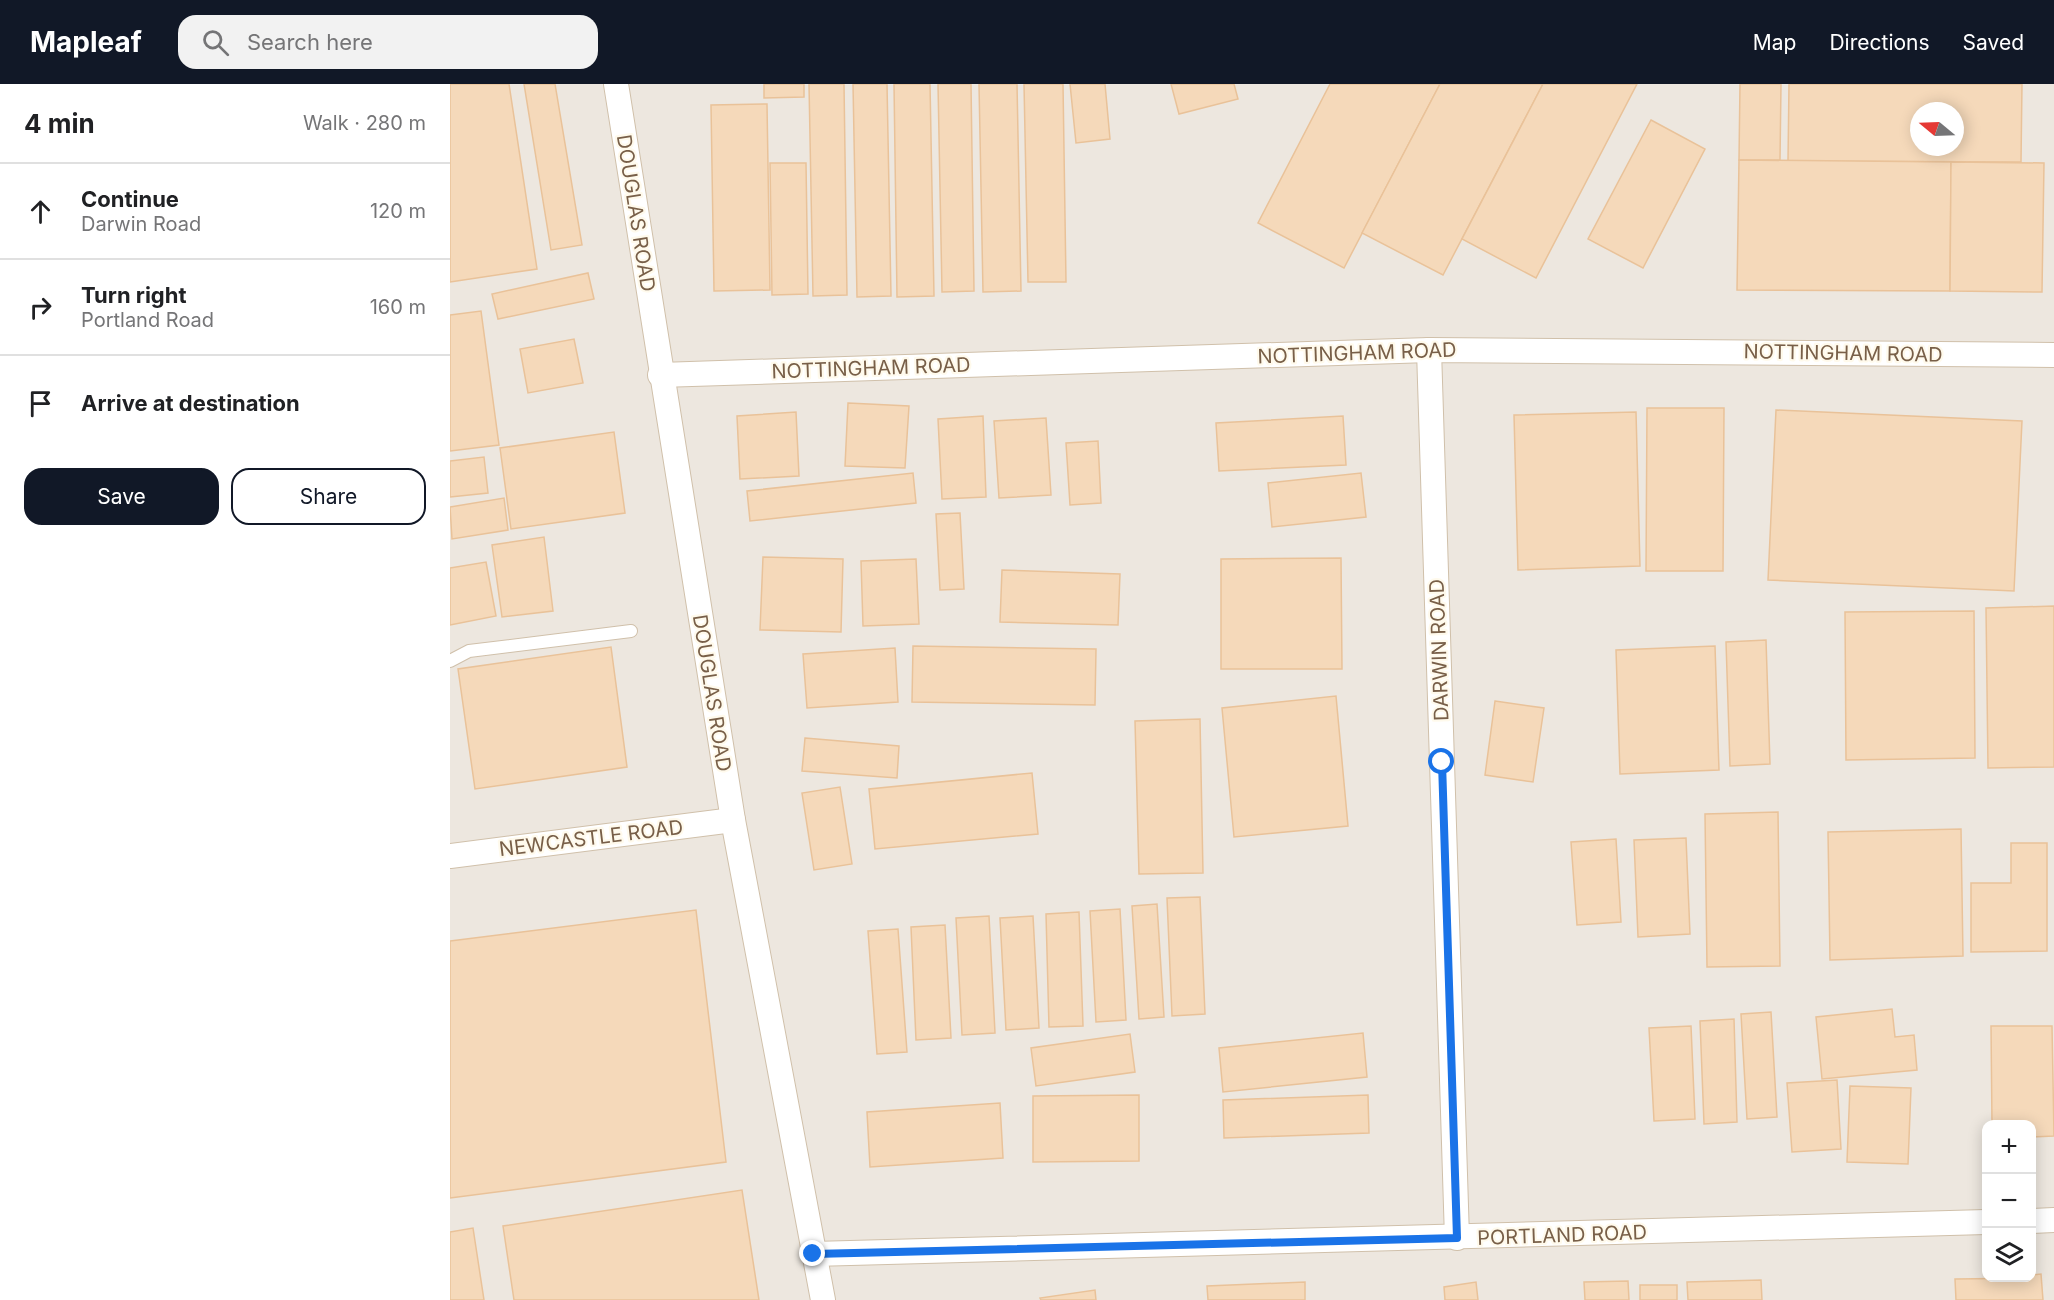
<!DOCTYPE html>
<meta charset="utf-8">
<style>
body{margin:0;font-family:Inter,sans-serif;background:#f2f2f2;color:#202124}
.controls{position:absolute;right:18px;bottom:18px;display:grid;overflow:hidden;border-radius:12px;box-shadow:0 3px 15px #0003}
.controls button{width:54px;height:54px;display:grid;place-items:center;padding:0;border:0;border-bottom:2px solid #e0e0e0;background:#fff;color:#202124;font:30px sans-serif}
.compass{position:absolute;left:1460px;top:18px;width:54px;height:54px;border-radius:50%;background:#fff;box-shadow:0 3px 15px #0003;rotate:289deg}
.stop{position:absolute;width:18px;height:18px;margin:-14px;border:4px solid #1a73e8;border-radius:50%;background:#fff}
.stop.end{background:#1a73e8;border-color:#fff;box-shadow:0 2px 6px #0008}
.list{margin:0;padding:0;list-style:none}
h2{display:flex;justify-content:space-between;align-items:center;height:78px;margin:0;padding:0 24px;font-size:26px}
h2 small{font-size:20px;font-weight:400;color:#757577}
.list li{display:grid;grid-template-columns:39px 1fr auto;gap:18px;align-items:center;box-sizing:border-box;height:96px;padding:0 24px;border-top:2px solid #e0e0e0}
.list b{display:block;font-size:22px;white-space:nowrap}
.list p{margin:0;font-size:20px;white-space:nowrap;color:#757577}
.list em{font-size:20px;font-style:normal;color:#757577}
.actions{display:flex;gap:12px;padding:18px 24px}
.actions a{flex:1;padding:14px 0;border:2px solid #111827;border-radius:18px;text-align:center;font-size:21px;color:#111827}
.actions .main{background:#111827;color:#fff}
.icon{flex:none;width:33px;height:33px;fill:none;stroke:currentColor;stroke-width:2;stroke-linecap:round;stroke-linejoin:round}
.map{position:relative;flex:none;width:1604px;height:1216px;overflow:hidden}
header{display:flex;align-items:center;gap:36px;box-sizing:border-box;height:84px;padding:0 30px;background:#111827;color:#fff}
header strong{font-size:28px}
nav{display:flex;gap:33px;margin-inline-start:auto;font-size:21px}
.search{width:420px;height:54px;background:#f2f2f2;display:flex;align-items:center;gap:15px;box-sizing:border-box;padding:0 21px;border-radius:18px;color:#757577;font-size:22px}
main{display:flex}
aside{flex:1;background:#fff}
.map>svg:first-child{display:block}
.industrial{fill:#ede7df;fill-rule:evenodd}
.building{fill:#f5d9ba;stroke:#e9c299;stroke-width:1.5;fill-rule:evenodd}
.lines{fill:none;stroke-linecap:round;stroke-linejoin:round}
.lane-casing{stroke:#d0c0aa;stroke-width:14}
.street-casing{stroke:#d0c0aa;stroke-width:26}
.lane{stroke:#fff;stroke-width:12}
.street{stroke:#fff;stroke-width:24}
.route{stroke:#1a73e8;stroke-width:8}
.labels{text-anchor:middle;stroke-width:4.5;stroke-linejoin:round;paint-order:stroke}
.street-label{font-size:20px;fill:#785f48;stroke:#fffaec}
</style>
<header>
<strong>Mapleaf</strong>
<div class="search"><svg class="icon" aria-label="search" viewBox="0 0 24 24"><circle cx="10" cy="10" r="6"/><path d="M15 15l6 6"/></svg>Search here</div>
<nav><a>Map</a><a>Directions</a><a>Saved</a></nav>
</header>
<main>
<aside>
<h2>4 min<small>Walk · 280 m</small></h2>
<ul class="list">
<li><svg class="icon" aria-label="ahead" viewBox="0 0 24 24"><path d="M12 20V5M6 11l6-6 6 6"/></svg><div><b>Continue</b><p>Darwin Road</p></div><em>120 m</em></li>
<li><svg class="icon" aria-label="right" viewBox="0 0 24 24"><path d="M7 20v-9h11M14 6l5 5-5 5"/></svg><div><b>Turn right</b><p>Portland Road</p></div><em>160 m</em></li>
<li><svg class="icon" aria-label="arrive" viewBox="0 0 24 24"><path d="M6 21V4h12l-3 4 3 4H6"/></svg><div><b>Arrive at destination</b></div></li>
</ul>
<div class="actions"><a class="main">Save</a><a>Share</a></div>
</aside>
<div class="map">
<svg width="1604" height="1216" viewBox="0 0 1604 1216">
<rect width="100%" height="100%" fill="#fef7e4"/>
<path class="industrial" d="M0 0H1604V1216H0ZM1469 27H1505V63H1469ZM1536 1040H1582V1194H1536Z"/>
<g class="building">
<path d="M0 0H59L87 185 0 198Z"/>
<path d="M74 0H105L132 161 101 166Z"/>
<path d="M314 0H354V13L314 14Z"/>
<path d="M359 0H394L397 211 363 212Z"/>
<path d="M403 0H437L441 212 407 213Z"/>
<path d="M444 0H480L484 212 447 213Z"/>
<path d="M488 0H521L524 207 492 208Z"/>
<path d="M529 0H567L571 207 533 208Z"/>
<path d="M574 0H613L616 198H578Z"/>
<path d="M620 0H655L660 55 626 59Z"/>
<path d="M721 0H784L788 15 729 30Z"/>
<path d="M880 0H990L894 184 808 139Z"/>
<path d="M990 0H1093L993 191 912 149Z"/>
<path d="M1093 0H1187L1086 194 1012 155Z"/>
<path d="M1290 0H1331L1330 76H1289Z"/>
<path d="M1339 0H1572L1571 78 1338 77ZM1469 27H1505V63H1469Z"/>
<path d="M317 20 320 206 264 207 261 21Z"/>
<path d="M1201 36 1255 65 1193 184 1138 155Z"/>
<path d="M1289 76 1501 78 1500 207 1287 206Z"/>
<path d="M1501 78 1594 79 1592 208 1500 207Z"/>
<path d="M320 79H356L358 210 322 211Z"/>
<path d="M138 189 144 215 48 235 42 210Z"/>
<path d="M31 227 49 361 0 367V231Z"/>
<path d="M124 255 133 299 78 309 70 265Z"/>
<path d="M398 319 459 322 455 384 395 382Z"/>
<path d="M1197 324H1274L1273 487H1196Z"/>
<path d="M1326 326 1572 337 1564 507 1318 496Z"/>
<path d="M346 328 349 392 290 395 287 332Z"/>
<path d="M1186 328 1190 482 1068 486 1064 331Z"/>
<path d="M533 332 536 413 492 415 488 335Z"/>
<path d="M893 332 896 381 769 387 766 339Z"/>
<path d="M596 334 601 411 549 414 544 337Z"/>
<path d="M164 348 175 429 61 445 50 364Z"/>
<path d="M648 357 651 419 620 421 616 359Z"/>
<path d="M34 373 38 409 0 413V377Z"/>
<path d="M463 389 466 419 300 437 297 407Z"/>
<path d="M911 389 916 433 822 443 818 399Z"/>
<path d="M54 414 58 446 2 455 0 423Z"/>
<path d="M510 429 514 505 490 506 486 430Z"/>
<path d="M94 453 103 527 52 533 42 461Z"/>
<path d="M313 473 393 475 391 548 310 546Z"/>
<path d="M891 474 892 585H771V475Z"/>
<path d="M466 475 469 540 413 542 411 477Z"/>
<path d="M36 478 46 532 0 541V484Z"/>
<path d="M552 486 670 490 668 541 550 538Z"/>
<path d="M1604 522V683L1538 684 1536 524Z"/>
<path d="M1524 527 1525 674 1396 676 1395 528Z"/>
<path d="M1316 556 1320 680 1280 682 1276 558Z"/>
<path d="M463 562 646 565 645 621 462 618Z"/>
<path d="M1265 562 1269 686 1170 690 1166 566Z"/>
<path d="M161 563 177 683 25 705 8 585Z"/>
<path d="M445 564 448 618 357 624 353 570Z"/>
<path d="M886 612 898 742 784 753 772 624Z"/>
<path d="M1045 617 1094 624 1083 698 1035 691Z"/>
<path d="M750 635 753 789 689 790 685 637Z"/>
<path d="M355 654 449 662 447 694 352 687Z"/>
<path d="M582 689 588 750 425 765 419 705Z"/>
<path d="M390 703 402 780 364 786 352 709Z"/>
<path d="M1328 728 1330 882 1257 883 1255 730Z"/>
<path d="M1511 745 1513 872 1380 876 1378 748Z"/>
<path d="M1236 754 1240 850 1188 853 1184 756Z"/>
<path d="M1166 755 1171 838 1127 841 1121 758Z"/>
<path d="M1561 759H1597V867L1521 868V799H1561Z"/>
<path d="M750 813 755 930 722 932 717 814Z"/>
<path d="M707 820 714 933 689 935 682 822Z"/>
<path d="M670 825 676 936 646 938 640 827Z"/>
<path d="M246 826 276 1078 0 1114V857Z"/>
<path d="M629 828 633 942 599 943 596 830Z"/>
<path d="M539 832 545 949 512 951 506 834Z"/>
<path d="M583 832 589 944 556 946 550 834Z"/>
<path d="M495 841 501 954 466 956 461 843Z"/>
<path d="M448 845 457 968 427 970 418 847Z"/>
<path d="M1442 925 1445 953 1464 951 1467 986 1372 995 1366 933Z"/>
<path d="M1321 928 1327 1033 1297 1035 1291 930Z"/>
<path d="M1284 935 1287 1038 1254 1040 1250 937Z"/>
<path d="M1241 942 1245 1035 1204 1037 1199 944Z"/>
<path d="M1541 942H1602L1604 1052 1582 1053V1040H1542Z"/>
<path d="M913 949 917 993 773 1008 769 964Z"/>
<path d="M680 950 685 988 586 1002 581 964Z"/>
<path d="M1387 996 1391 1065 1342 1068 1337 999Z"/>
<path d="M1400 1002 1461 1004 1458 1080 1397 1078Z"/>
<path d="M689 1011V1077L583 1078V1012Z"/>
<path d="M918 1011 919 1049 774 1054 773 1016Z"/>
<path d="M550 1019 553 1074 420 1083 417 1028Z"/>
<path d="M292 1106 309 1216H64L53 1142Z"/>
<path d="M23 1144 34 1216H0V1148Z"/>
<path d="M1591 1190 1593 1216H1506L1505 1195 1582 1194V1191Z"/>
<path d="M1311 1196 1312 1216H1238L1237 1198Z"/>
<path d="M1178 1197 1179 1216H1135L1134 1198Z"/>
<path d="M855 1198V1216H758L757 1202Z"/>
<path d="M1026 1198 1028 1216H995L994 1203Z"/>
<rect x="1190" y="1201" width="37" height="15"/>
<path d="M645 1206 646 1216H591L590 1214Z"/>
</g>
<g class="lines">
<defs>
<path id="lane" d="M0 577 19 567 181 547"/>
<g id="street">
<path d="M166 0 283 736 373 1216"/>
<path d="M979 266 1007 1154"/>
<path d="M210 291 979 266 1604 271"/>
<path d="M0 772 283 736"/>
<path d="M1582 1137 1604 1136"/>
<path d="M363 1170 1536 1138"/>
</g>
</defs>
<use href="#lane" class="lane-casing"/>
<use href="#street" class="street-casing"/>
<use href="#lane" class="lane"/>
<use href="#street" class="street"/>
</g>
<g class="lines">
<path class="route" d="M363 1170 1007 1154 992 678"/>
</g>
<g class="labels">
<g class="street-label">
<text transform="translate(186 129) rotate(81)" y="7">DOUGLAS ROAD</text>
<text transform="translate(907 269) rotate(-2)" y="7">NOTTINGHAM ROAD</text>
<text transform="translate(1393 269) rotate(1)" y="7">NOTTINGHAM ROAD</text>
<text transform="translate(421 284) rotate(-2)" y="7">NOTTINGHAM ROAD</text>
<text transform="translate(989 566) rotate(-92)" y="7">DARWIN ROAD</text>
<text transform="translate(262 609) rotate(81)" y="7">DOUGLAS ROAD</text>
<text transform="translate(141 754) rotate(-7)" y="7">NEWCASTLE ROAD</text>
<text transform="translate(1112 1151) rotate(-2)" y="7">PORTLAND ROAD</text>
</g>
</g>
</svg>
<div class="controls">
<button>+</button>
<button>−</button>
<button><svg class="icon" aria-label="layers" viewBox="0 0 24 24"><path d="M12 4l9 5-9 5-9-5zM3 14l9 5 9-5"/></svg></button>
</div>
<svg class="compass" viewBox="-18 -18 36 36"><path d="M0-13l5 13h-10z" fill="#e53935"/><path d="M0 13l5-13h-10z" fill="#757577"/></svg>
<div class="stop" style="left:992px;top:678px"></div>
<div class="stop end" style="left:363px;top:1170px"></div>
</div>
</main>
